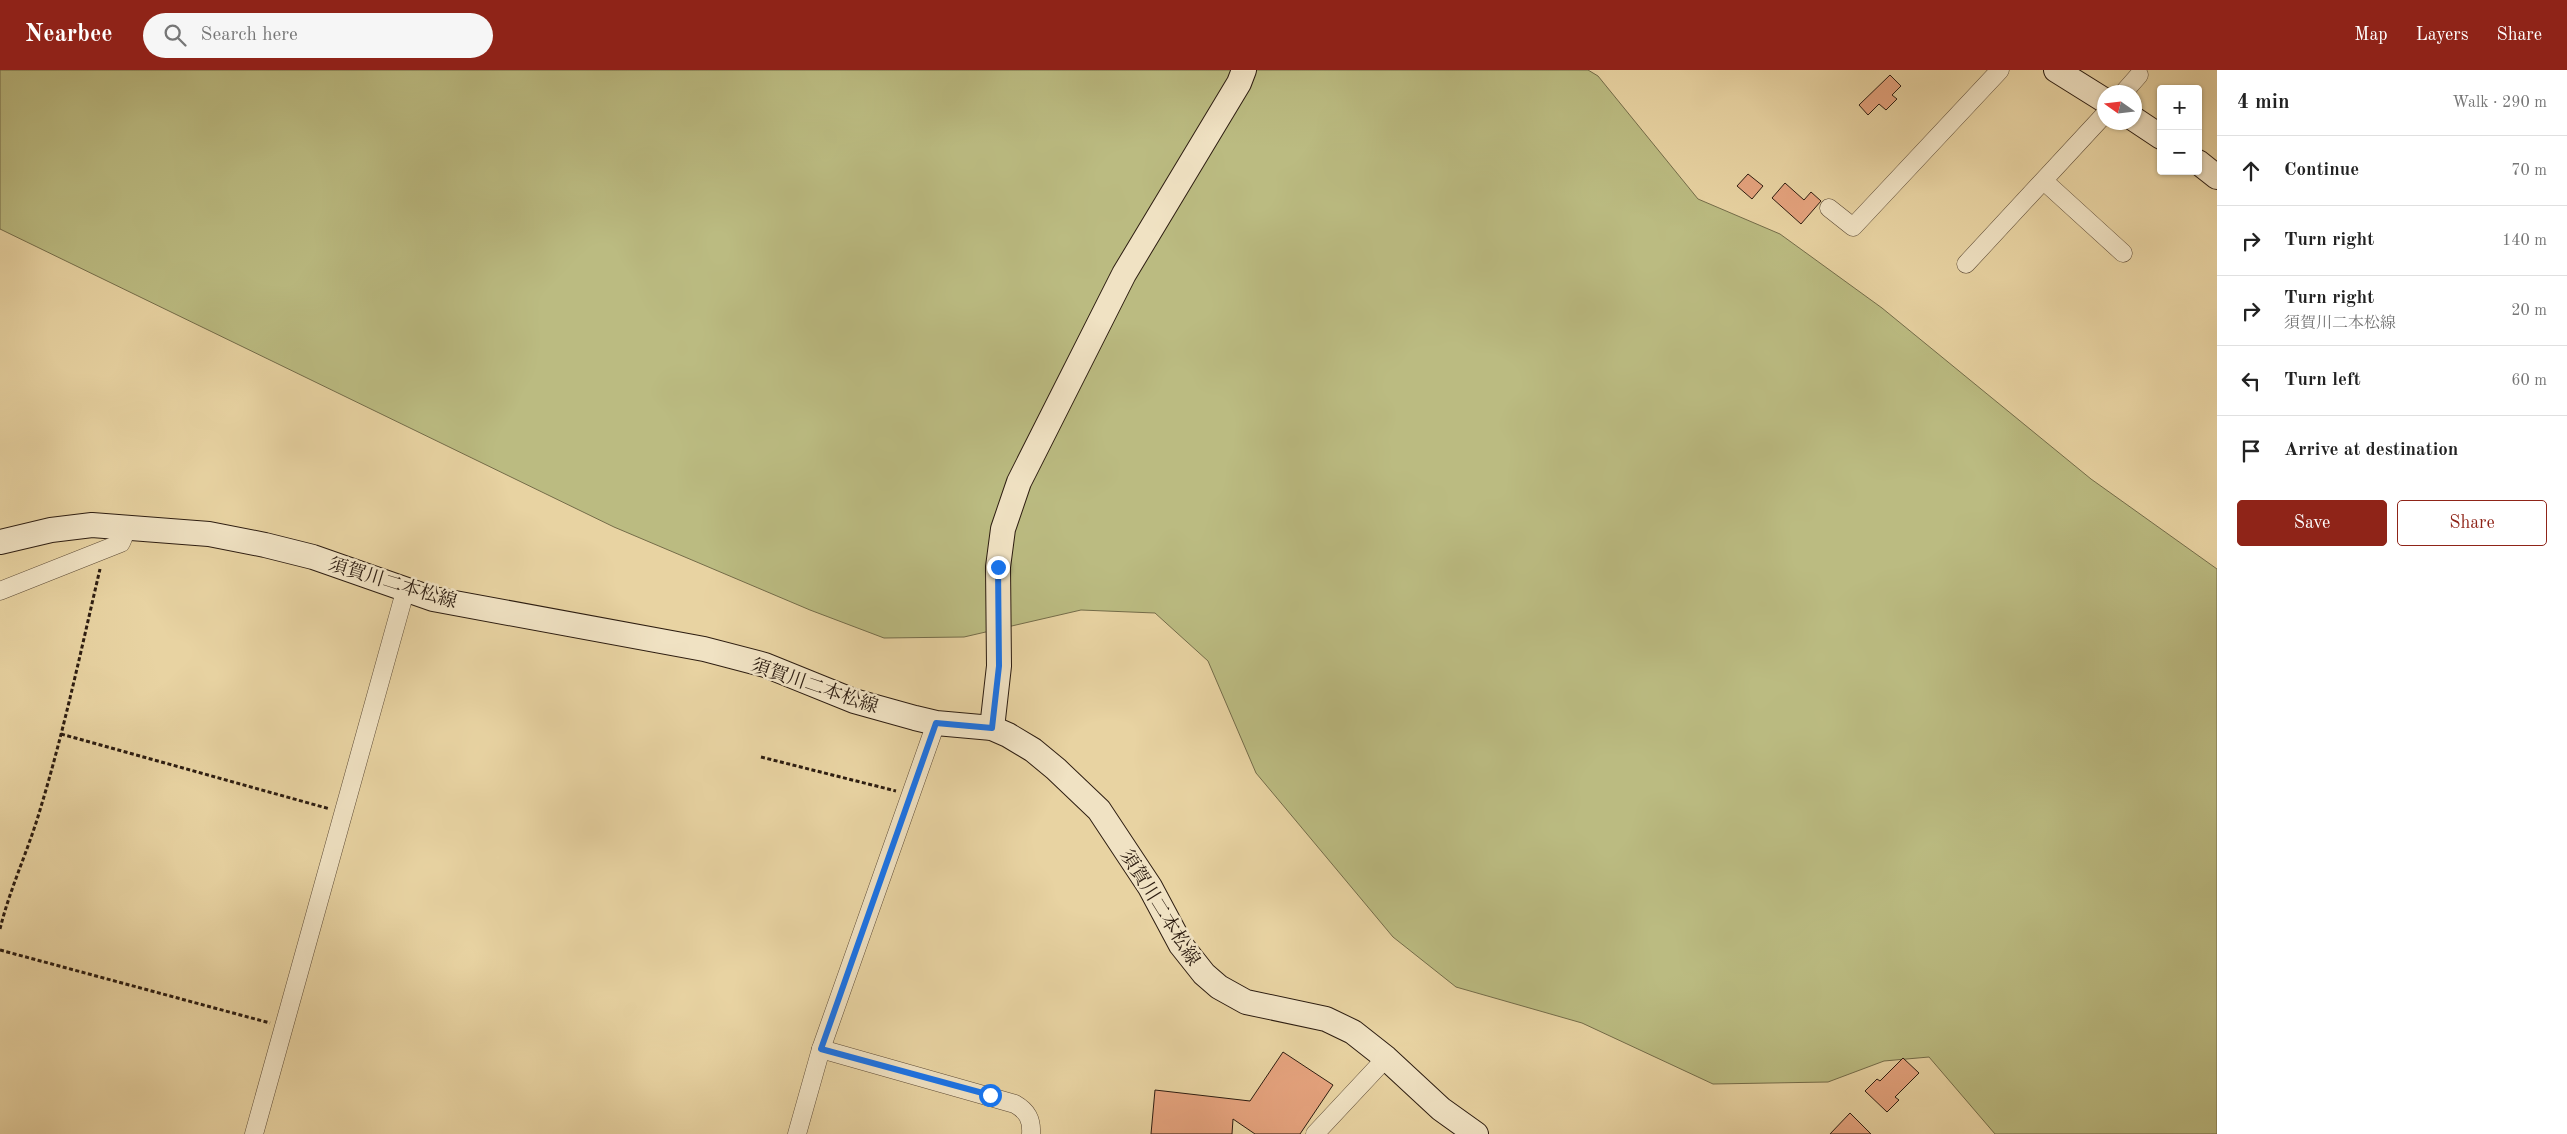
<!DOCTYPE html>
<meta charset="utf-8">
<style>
body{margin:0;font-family:"Old Standard TT","Noto Serif JP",serif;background:#f6f6f6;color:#222}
.controls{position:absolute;right:15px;top:15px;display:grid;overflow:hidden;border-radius:5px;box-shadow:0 1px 4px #0004}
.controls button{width:45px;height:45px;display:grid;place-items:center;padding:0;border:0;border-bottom:1px solid #e0e0e0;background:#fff;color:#222;font:25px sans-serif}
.compass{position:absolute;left:2097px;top:15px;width:45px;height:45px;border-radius:50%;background:#fff;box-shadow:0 1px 4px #0004;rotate:284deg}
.stop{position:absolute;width:15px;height:15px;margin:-11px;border:4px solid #1a73e8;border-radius:50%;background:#fff}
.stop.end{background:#1a73e8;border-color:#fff;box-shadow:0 1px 5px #0008}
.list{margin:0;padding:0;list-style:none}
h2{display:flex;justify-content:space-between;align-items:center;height:65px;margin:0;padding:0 20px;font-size:21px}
h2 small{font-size:16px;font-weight:400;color:#767676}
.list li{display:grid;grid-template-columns:32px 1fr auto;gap:15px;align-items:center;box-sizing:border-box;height:70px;padding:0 20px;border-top:1px solid #e0e0e0}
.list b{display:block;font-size:19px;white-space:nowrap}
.list p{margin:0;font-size:16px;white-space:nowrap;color:#767676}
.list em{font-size:16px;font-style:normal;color:#767676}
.actions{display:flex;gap:10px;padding:15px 20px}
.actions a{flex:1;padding:11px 0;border:1px solid #8f2418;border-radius:5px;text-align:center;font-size:18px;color:#8f2418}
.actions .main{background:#8f2418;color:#fff}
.icon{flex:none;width:28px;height:28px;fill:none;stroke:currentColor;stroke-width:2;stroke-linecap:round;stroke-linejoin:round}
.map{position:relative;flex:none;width:2217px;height:1064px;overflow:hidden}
header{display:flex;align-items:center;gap:30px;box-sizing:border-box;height:70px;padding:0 25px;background:#8f2418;color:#fff}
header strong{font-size:24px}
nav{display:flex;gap:28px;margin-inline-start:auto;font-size:18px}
.search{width:350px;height:45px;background:#f6f6f6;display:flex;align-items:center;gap:12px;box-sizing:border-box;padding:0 18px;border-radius:28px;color:#767676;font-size:19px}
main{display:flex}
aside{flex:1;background:#fff}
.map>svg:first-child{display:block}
.green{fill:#bbbb81;stroke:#746c49}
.building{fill:#e5a37e;stroke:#2d1d11}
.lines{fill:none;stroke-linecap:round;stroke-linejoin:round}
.street-casing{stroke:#5c4a35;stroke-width:19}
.secondary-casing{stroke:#2d1d11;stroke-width:26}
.path{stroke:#2d1d11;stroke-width:3;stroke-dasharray:4 2.5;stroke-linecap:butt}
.street{stroke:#f0e2c3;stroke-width:18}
.secondary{stroke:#f0e2c3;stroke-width:24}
.route{stroke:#1a73e8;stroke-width:6}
.labels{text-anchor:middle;stroke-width:5;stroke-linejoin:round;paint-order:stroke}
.street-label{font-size:19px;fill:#2d1d11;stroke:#f0e2c3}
</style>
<header>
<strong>Nearbee</strong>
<div class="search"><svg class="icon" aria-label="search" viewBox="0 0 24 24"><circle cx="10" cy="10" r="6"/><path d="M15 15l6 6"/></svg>Search here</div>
<nav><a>Map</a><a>Layers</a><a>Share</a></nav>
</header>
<main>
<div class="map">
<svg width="2217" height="1064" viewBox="0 0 2217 1064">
<rect width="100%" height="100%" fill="#e8d3a2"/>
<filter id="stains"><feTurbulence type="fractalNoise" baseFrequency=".004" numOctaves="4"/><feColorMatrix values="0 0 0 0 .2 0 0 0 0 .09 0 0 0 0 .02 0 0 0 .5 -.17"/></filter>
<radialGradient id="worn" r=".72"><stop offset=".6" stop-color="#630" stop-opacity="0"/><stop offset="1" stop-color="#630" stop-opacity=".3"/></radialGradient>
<path class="green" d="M0 0H1588L1598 6 1698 129 1780 164 1882 238 2091 409 2217 499V1064H1995L1929 987 1884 991 1828 1012 1713 1014 1582 953 1456 917 1393 867 1256 703 1208 591 1155 543 1081 540 964 567 884 568 810 540 614 457 0 159Z"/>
<g class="building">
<path d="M1890 5 1901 16 1892 25 1897 29 1886 40 1879 34 1868 45 1859 35Z"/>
<path d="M1748 104 1763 116 1752 129 1737 116Z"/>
<path d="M1785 113 1804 130 1811 122 1821 131 1801 154 1772 128Z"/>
<path d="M1283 982 1333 1015 1300 1064H1255L1233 1049 1232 1064H1151L1155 1020 1250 1031Z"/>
<path d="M1903 988 1919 1003 1895 1027 1899 1030 1887 1042 1865 1021 1877 1009 1880 1011Z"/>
<path d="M1850 1043 1871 1064H1830Z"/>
</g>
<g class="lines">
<defs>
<g id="street">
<path d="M2124 22 2139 5"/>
<path d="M2044 111 2123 183"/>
<path d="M1829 138 1853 157 2000 0"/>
<path d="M1966 194 2104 45"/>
<path d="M0 521 121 473 128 456"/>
<path d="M821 979 1015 1034C1027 1041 1032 1049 1031 1064"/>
<path d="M254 1064 406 518"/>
<path d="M797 1064 821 979 936 653"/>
<path d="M1315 1064 1386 988"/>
</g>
<g id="secondary">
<path d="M2056 0 2104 30"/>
<path d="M2134 49 2161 67"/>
<path d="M2198 92 2217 107"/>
<path d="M0 472 51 460 92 455 209 464 265 475 313 487 433 529 704 579 765 595 854 631 915 648 936 653 992 658 1008 665 1033 680 1056 699 1099 740 1150 817 1181 875 1204 904 1219 917 1246 932 1326 949 1353 962 1386 988 1441 1039 1476 1064"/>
<path d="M992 658 999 596 998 497 1003 459 1019 412 1124 204 1239 13 1244 0"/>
</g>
</defs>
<use href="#street" class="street-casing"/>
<use href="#secondary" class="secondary-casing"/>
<g class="path">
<path d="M61 664 330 739"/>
<path d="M761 687 896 721"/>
<path d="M0 859C10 818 28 781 40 740 64 661 81 580 100 499"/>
<path d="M0 880 270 953"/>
</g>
<use href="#street" class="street"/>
<use href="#secondary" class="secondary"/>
</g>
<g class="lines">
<path class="route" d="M990 1025 821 979 936 653 992 658 999 596 998 497"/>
</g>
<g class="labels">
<g class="street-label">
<text transform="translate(393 512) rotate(17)" y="7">須賀川二本松線</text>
<text transform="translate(815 615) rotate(19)" y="7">須賀川二本松線</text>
<text transform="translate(1161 837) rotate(58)" y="7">須賀川二本松線</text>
</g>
</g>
<rect width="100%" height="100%" filter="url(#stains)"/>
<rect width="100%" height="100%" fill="url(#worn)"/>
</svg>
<div class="controls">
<button>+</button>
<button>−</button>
</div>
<svg class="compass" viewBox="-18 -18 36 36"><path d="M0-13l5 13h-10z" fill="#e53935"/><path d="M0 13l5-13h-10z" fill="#767676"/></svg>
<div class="stop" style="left:990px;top:1025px"></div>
<div class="stop end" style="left:998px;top:497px"></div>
</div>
<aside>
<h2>4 min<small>Walk · 290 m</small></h2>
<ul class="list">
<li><svg class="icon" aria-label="ahead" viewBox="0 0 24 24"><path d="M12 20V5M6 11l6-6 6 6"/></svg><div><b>Continue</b></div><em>70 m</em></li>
<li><svg class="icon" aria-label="right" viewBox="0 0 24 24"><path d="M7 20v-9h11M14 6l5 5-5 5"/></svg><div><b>Turn right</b></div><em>140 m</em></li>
<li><svg class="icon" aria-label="right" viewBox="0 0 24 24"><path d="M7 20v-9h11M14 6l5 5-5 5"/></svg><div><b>Turn right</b><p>須賀川二本松線</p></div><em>20 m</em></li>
<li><svg class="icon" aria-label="left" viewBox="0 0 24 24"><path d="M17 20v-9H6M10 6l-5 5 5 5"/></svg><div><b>Turn left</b></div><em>60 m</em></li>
<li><svg class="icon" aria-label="arrive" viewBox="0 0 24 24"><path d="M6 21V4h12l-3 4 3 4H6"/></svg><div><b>Arrive at destination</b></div></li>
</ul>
<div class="actions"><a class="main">Save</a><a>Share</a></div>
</aside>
</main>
